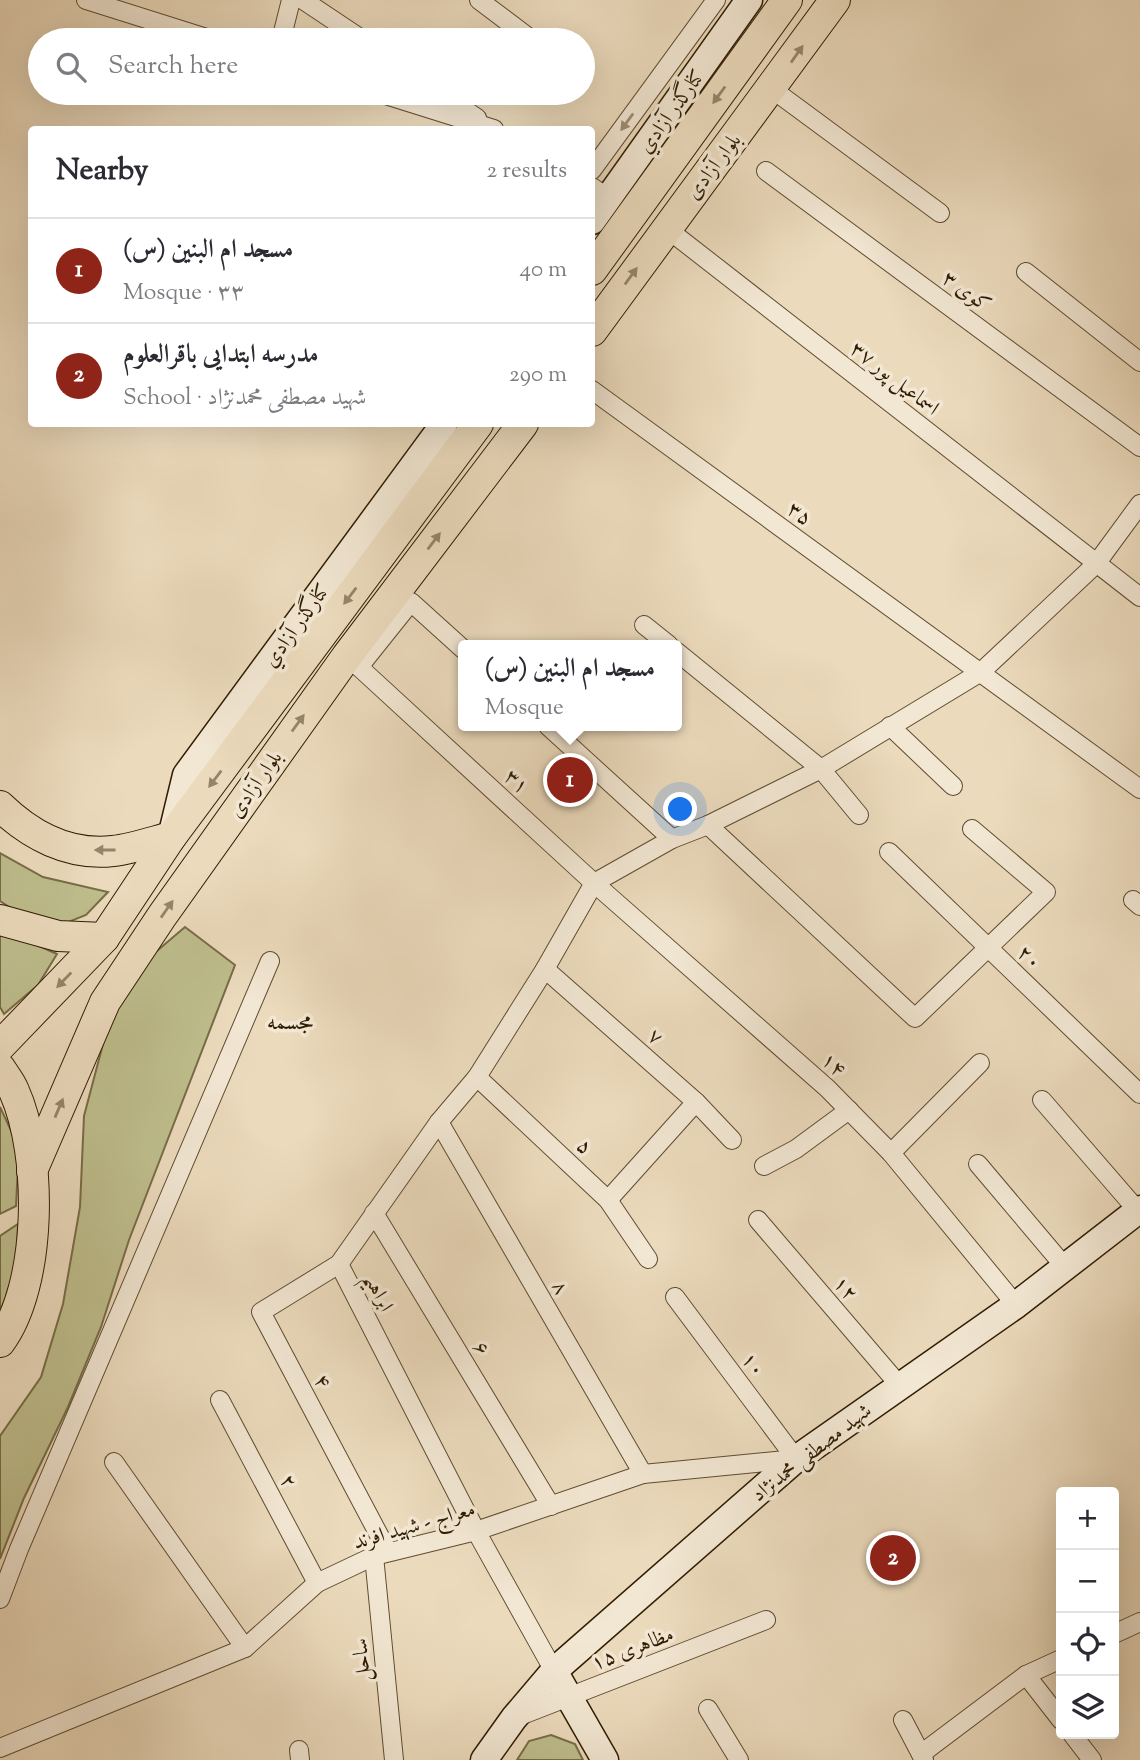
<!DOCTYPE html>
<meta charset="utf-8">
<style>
body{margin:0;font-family:"Sorts Mill Goudy",Amiri,serif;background:#f2f2f3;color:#2b2b33}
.controls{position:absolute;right:21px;bottom:21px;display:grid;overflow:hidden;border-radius:7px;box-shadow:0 7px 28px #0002}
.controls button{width:63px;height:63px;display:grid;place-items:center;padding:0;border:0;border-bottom:2px solid #e1e1e2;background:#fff;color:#2b2b33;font:35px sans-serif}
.you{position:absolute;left:681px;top:810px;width:24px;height:24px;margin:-18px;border:5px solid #fff;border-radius:50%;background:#1a73e8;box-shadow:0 0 0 10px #1a73e833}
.badge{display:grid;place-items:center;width:46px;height:46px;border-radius:50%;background:#8f2418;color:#fff;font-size:23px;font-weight:700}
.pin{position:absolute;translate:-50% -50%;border:4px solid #fff;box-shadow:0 2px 7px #0006}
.popup{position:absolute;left:458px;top:640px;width:224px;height:91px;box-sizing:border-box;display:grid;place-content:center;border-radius:7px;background:#fff;filter:drop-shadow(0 2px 5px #0005);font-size:23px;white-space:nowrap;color:#7c7c81}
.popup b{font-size:26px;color:#2b2b33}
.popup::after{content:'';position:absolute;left:50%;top:100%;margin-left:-14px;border:14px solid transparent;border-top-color:#fff}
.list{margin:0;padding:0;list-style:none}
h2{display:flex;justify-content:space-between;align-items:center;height:91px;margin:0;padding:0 28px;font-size:30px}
h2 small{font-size:23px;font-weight:400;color:#7c7c81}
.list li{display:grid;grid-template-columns:46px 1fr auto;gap:21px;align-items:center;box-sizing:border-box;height:105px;padding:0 28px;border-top:2px solid #e1e1e2}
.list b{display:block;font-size:26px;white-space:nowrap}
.list p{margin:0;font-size:23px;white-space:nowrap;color:#7c7c81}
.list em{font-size:23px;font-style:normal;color:#7c7c81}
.icon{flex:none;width:38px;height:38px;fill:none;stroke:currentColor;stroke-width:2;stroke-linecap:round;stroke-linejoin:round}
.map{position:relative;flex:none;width:1140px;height:1760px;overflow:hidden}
.search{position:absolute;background:#fff;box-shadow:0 7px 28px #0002;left:28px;top:28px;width:567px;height:77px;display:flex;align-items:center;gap:18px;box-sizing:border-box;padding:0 24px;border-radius:38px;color:#7c7c81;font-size:26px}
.panel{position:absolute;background:#fff;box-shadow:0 7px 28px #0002;left:28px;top:126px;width:567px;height:301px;border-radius:7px}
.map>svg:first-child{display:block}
.green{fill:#bebd8c;stroke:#776c47;stroke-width:2}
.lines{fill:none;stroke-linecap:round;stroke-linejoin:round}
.street-casing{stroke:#5f4c30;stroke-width:20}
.secondary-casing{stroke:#301c02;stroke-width:29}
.primary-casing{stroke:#301c02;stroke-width:32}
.street{stroke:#f2e7d3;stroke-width:18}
.secondary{stroke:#f2e7d3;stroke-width:26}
.primary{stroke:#ebdabc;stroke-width:30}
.oneway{fill:#978468}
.oneway2{fill:#9b8c75}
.labels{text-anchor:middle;stroke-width:7;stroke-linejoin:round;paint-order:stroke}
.street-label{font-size:21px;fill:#301c02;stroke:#f2e7d3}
.neighbourhood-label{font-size:23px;fill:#301c02;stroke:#f2e7d3}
</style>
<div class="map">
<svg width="1140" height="1760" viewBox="0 0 1140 1760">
<rect width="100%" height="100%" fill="#ebdabc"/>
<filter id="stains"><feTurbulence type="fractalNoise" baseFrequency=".00286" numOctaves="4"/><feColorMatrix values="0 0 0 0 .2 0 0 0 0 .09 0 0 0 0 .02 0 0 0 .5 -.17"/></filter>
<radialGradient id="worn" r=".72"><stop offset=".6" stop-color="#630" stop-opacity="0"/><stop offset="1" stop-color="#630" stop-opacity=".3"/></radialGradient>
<g class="green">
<path d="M0 853 43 877 108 892 86 915 56 927 25 917 0 901Z"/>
<path d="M185 927 235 965 129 1240 101 1327 68 1407 24 1498 0 1559V1436L41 1377 63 1304 80 1207 84 1116 112 1010 144 962Z"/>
<path d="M0 934 14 935 57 954 38 985 4 1014 0 1007Z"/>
<path d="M0 1107 15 1139 18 1166 16 1206 0 1214Z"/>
<path d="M18 1224 16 1265 0 1317V1236Z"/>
<path d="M551 1735 575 1744 583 1760H517L529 1741Z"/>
</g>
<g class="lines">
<defs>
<g id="street">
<path d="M86 0 213 40"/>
<path d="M303 0 363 40"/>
<path d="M479 0 532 40"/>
<path d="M281 40 291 0"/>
<path d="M772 89 940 213"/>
<path d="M379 93 494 129"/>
<path d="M440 93 477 118"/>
<path d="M592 170 716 0"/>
<path d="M766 171 1140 447"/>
<path d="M592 187 608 198"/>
<path d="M666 228 1140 597"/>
<path d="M1026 272 1140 362"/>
<path d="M592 390 1140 789"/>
<path d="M644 625 669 645"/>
<path d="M677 652 821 769 859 815"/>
<path d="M347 656 594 883 827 1088 891 1153 1016 1305"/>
<path d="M359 667 411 602 463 649"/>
<path d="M548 726 672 839"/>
<path d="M890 726 953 786"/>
<path d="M708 825 915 1018 1046 892 972 829"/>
<path d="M889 852 1140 1094"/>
<path d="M594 883 672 839 708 825 821 769 981 672 1096 564 1140 504"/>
<path d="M1133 900 1140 906"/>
<path d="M545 969 696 1102 732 1140"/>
<path d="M477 1077 608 1200 648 1259"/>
<path d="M1042 1100 1138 1211"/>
<path d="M439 1122 643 1474"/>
<path d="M891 1153 980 1063"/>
<path d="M978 1164 1065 1267"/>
<path d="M764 1166 796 1149 849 1110"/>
<path d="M608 1200 696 1102"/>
<path d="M374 1213 551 1506"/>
<path d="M758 1220 900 1386"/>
<path d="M339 1264 476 1531 554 1671"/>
<path d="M675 1297 796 1459"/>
<path d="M220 1400 317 1583"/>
<path d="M114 1462 245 1648"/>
<path d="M388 1552 261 1312 339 1264 439 1122 477 1077 545 969 594 883"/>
<path d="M374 1556 394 1760"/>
<path d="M0 1599 19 1549 270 961"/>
<path d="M1114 1634 1140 1622"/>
<path d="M1026 1675 1061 1720"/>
<path d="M708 1709 739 1760"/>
<path d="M517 1717 766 1620"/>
<path d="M903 1720 924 1760"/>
<path d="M1072 1734 1092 1760"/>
<path d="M0 1748 245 1648 317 1583 374 1556 476 1531 643 1474 796 1459"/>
<path d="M299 1750 300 1760"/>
<path d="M921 1754 1026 1675 1061 1659"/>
</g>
<g id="secondary">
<path d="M592 221 749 0"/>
<path d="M172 833 186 775 444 424"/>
<path d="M554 1671 605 1760"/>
<path d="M484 1760 514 1718 554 1671 796 1459 1016 1305 1140 1209"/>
</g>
<g id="primary">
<path d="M592 270 787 0"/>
<path d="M592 331 835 0"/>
<path d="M0 806C30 835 69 856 113 851 132 849 152 842 171 837"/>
<path d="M0 920 58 936 104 938"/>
<path d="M0 1046 104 938 171 837 478 424"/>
<path d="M0 1068C5 1076 11 1083 14 1091 43 1155 42 1285 0 1342"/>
<path d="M32 1171 105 1002 162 916 347 656 523 424"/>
</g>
</defs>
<use href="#street" class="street-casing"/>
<use href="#secondary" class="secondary-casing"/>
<use href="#primary" class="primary-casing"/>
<use href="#street" class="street"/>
<use href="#secondary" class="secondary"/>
<use href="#primary" class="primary"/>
</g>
<defs><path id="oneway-solid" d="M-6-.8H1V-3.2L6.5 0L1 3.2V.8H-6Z" transform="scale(1.75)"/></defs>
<g class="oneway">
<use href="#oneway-solid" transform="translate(797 54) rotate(-55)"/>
<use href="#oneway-solid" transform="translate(719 95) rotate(126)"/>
<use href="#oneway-solid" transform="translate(631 276) rotate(-54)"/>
<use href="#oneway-solid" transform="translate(434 541) rotate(-53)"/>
<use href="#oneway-solid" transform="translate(350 596) rotate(127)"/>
<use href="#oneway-solid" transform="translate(298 723) rotate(-54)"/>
<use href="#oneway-solid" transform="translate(215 779) rotate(127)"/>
<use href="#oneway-solid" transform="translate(105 850) rotate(180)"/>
<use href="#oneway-solid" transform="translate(167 909) rotate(-55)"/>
<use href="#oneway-solid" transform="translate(64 980) rotate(134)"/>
<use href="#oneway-solid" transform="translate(59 1108) rotate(-67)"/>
</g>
<use class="oneway2" href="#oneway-solid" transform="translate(627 122) rotate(126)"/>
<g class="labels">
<g class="street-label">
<text transform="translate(671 111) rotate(-54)" y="7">کنارگذر آزادي</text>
<text transform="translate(713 166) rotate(-53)" y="7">بلوار آزادی</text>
<text transform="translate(967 291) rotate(36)" y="7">کوی ۳</text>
<text transform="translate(895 378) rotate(38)" y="7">اسماعیل پور ۳۷</text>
<text transform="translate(800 513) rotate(36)" y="7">۳۵</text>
<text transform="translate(296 625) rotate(-54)" y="7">کنارگذر آزادي</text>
<text transform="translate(517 781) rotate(43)" y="7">۳۱</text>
<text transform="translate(255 784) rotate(-55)" y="7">بلوار آزادی</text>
<text transform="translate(1030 957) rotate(44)" y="7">۲۰</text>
<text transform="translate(656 1036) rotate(41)" y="7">۷</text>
<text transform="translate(834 1064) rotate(42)" y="7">۱۴</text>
<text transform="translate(585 1146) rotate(44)" y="7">۵</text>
<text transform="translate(561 1287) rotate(60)" y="7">۸</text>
<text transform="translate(846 1288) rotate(50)" y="7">۱۲</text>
<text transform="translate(379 1292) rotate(63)" y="7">ابراهیم</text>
<text transform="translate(482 1348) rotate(59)" y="7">۶</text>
<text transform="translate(754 1364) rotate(53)" y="7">۱۰</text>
<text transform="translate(323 1381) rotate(62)" y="7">۴</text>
<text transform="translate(811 1452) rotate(-38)" y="7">شهید مصطفی محمدنژاد</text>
<text transform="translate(289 1481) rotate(62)" y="7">۲</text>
<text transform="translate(414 1525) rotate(-16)" y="7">معراج - شهید افرند</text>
<text transform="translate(632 1648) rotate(-21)" y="7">۱۵ مظاهری</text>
<text transform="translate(361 1660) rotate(-95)" y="7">ساحل</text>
</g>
<g class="neighbourhood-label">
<text x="290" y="1029">مجسمه</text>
</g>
</g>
<rect width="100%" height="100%" filter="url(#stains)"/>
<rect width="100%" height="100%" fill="url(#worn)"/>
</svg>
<div class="controls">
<button>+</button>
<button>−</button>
<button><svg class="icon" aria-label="locate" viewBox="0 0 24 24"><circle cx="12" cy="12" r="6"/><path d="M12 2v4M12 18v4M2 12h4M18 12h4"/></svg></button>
<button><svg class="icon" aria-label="layers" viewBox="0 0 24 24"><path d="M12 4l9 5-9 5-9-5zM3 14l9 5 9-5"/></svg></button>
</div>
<div class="you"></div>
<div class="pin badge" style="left:570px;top:780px">1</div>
<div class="popup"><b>مسجد ام البنین (س)</b>Mosque</div>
<div class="pin badge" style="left:893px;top:1558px">2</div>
<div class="search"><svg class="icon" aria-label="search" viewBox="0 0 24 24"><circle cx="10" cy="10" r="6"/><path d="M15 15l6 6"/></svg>Search here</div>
<section class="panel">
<h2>Nearby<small>2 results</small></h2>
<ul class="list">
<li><span class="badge">1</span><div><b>مسجد ام البنین (س)</b><p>Mosque · ۳۳</p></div><em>40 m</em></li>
<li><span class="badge">2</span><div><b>مدرسه ابتدایی باقرالعلوم</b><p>School · شهید مصطفی محمدنژاد</p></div><em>290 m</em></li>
</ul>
</section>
</div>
